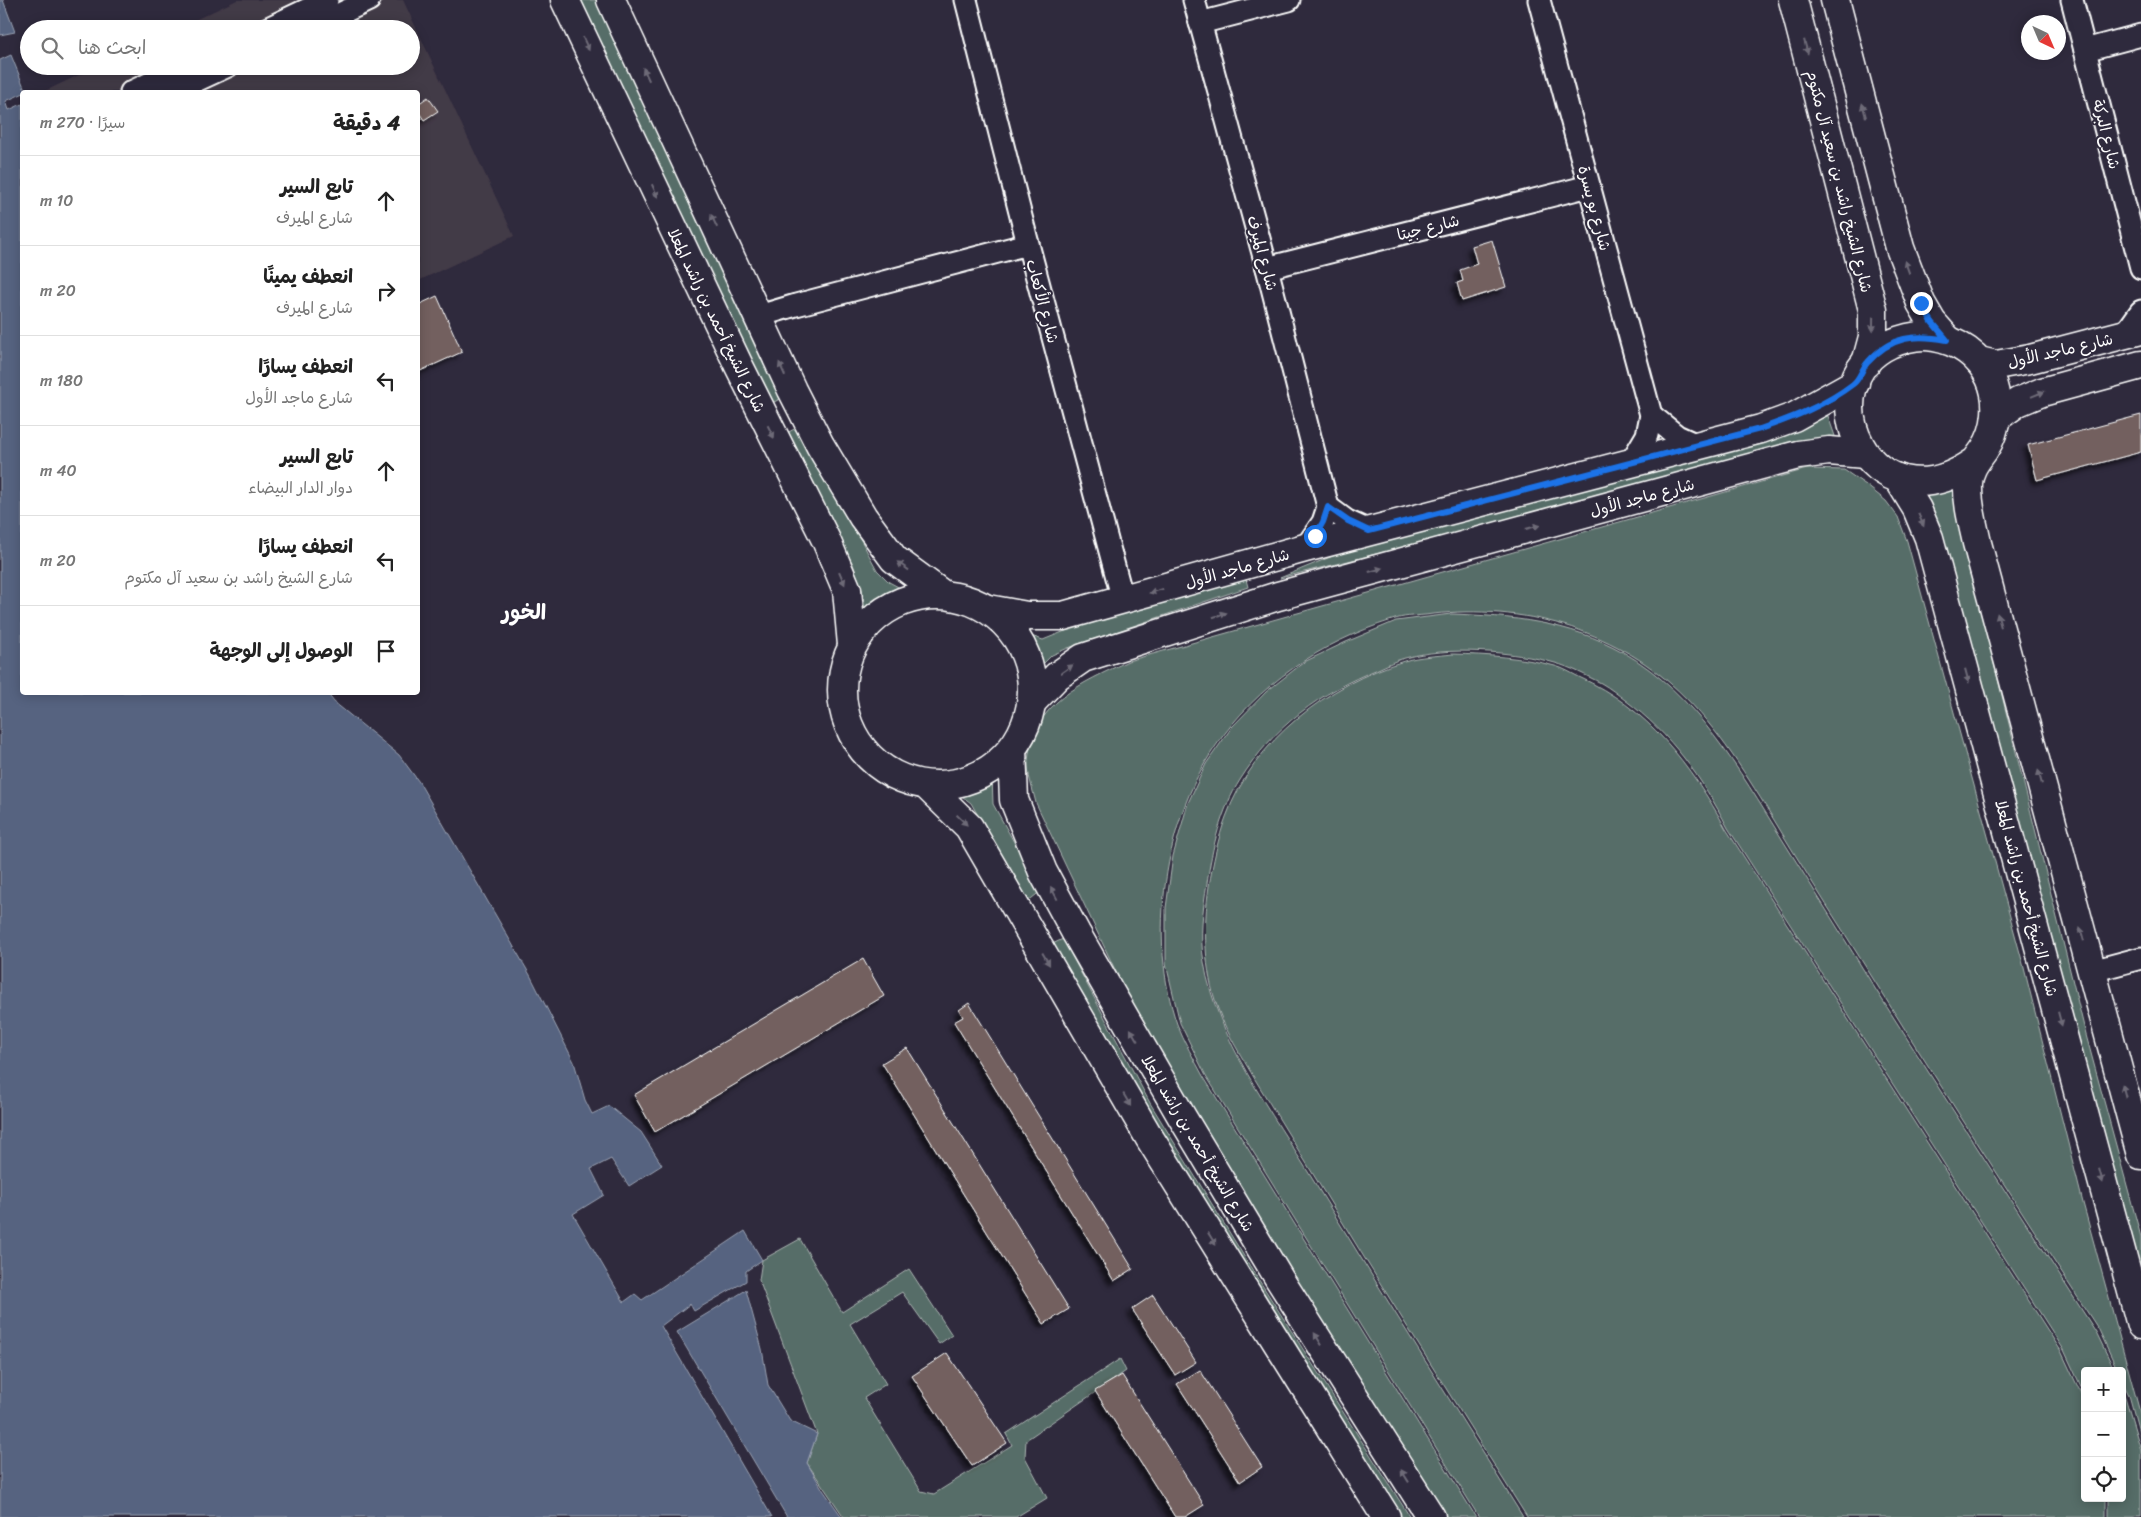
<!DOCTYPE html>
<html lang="ar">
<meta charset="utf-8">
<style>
body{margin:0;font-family:Sriracha,"Playpen Sans Arabic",sans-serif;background:#f6f6f6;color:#222;direction:rtl}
.controls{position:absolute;right:15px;bottom:15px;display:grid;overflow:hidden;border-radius:5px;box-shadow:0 2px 12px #0003}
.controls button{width:45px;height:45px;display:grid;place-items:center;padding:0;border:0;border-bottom:1px solid #e0e0e0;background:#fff;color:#222;font:25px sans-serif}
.compass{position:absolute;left:2021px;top:15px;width:45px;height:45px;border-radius:50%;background:#fff;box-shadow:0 2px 12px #0003;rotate:136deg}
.stop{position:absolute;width:15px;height:15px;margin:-11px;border:4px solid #1a73e8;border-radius:50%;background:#fff}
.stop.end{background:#1a73e8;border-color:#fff;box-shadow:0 1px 5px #0008}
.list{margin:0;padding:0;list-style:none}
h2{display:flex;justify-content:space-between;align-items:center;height:65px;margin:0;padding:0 20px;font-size:21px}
h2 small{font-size:16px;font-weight:400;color:#767676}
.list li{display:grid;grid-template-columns:32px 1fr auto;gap:15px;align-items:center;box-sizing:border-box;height:90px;padding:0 20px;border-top:1px solid #e0e0e0}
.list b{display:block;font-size:19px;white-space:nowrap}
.list p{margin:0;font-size:16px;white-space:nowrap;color:#767676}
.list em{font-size:16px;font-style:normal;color:#767676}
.icon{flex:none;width:28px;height:28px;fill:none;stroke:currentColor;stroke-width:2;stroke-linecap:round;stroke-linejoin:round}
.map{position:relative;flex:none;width:2141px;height:1517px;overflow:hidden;direction:ltr}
.search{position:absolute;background:#fff;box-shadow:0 2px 12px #0003;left:20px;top:20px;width:400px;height:55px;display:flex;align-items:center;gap:12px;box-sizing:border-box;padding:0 18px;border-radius:28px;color:#767676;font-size:19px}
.panel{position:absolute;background:#fff;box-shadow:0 2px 12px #0003;left:20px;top:90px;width:400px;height:605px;border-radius:5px;direction:rtl}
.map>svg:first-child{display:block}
.built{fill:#433a47}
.green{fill:#576d67;stroke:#abb6b3}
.water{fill:#576480;stroke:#9aa2b3}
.building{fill:#73615f;stroke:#fff;filter:url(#shadow)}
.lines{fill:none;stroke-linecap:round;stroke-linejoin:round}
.street-casing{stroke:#fff;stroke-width:25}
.secondary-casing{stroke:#fff;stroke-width:31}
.street{stroke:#2f2a3d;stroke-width:21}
.secondary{stroke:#2f2a3d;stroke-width:28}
.oneway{fill:#6d6a77}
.route{stroke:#1a73e8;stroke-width:6}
.labels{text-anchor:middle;stroke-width:4;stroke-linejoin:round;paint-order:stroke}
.street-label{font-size:16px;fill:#fff;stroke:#2f2a3d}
.district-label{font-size:21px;font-weight:bold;fill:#fff;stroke:#2f2a3d}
</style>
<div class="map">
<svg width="2141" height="1517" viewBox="0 0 2141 1517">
<defs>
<filter id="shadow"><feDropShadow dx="-4.5" dy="4.5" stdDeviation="2.5" flood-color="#0009"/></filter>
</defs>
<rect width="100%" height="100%" fill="#2f2a3d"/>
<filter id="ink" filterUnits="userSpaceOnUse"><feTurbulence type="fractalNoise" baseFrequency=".02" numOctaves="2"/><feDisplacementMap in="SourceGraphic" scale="10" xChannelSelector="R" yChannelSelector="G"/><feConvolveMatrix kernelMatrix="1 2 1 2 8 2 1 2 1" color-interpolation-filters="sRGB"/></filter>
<g filter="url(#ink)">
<path class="built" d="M237 0H403L514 236 418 281V92H43L98 66H411V29H176Z"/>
<g class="green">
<path d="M576 0H596L784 397 770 404Z"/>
<path d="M1828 416 1836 439 1280 578 1359 545 1749 445Z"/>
<path d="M800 426 877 570 889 582 904 590C888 594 877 600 865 611L863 593 853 564 783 435Z"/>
<path d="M1807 469 1844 470 1866 485 1886 501 1898 517 1907 541 2023 964 2083 1203 2141 1416V1439L2129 1395 2122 1381V1371H2118L2099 1330C2013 1199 1928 1067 1845 934 1820 895 1795 855 1771 815 1742 768 1713 721 1671 684 1605 625 1512 603 1425 615 1414 616 1403 616 1392 620 1321 642 1257 685 1215 747 1164 821 1147 939 1177 1024 1184 1042 1194 1059 1203 1076L1476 1517H1440L1184 1115 1036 803C1033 790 1027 774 1028 761 1033 702 1081 684 1128 661Z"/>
<path d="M1952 483 1957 514 2086 1035 2141 1237V1299L2060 1000 1937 520 1924 492Z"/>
<path d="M1244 572 1248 587 1068 648 1052 655 1038 669 1028 635 1043 640 1154 595Z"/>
<path d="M1451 614C1510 616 1570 622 1623 652 1696 694 1739 770 1782 839 1814 890 1845 940 1876 990 1949 1105 2023 1218 2096 1332L2115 1371H2085V1395L2064 1350 1728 828C1702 778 1671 734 1625 700 1617 694 1610 688 1601 683 1587 676 1570 667 1555 663 1513 651 1447 646 1405 658 1396 660 1387 665 1378 669 1319 693 1274 726 1240 780 1221 810 1212 848 1207 883 1203 908 1199 936 1204 962 1216 1038 1273 1114 1313 1180 1382 1293 1453 1405 1523 1517H1479L1205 1074 1180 1023 1166 964V908L1173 856 1188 803 1206 764 1232 727 1266 692 1304 662 1346 642 1396 621Z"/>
<path d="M1453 654C1487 655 1522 657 1555 666 1563 668 1571 673 1579 677 1647 707 1691 765 1726 829L2061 1351 2085 1402V1498H2106V1517H1527C1455 1403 1383 1289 1313 1174 1294 1143 1275 1112 1256 1081 1243 1059 1227 1034 1218 1009 1204 970 1203 927 1209 886 1213 863 1218 838 1226 817 1254 740 1328 684 1404 661 1420 656 1437 656 1453 654Z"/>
<path d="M992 776 993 804 1041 891 1027 902 971 803 955 791 981 784Z"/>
<path d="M1063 939 1150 1103 1250 1266 1410 1517H1389L1048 946Z"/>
<path d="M800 1239 842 1312 909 1269 952 1335 939 1344 902 1292 850 1324 886 1384 864 1398 921 1491 934 1494 1012 1445 1006 1434 1120 1359 1126 1371 1026 1440 1025 1457 1047 1498 1016 1517H844L807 1463 817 1434 759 1280 762 1260Z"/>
<path d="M2122 1387 2141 1450V1517H2109V1498H2122Z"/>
</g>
<g class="water">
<path d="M0 0H3L15 32 0 35Z"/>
<path d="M11 55 26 92 6 101 9 110 22 104V692L327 693 334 702 399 755 419 782 530 975 574 1062 585 1100 592 1114 609 1106 641 1132 662 1165 629 1186 611 1159 591 1169 604 1195 573 1214 624 1302 635 1294 642 1300 745 1231 762 1260 746 1271V1281L694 1311 690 1304 661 1326 772 1517H0V60Z"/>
<path d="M746 1290 762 1349 768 1385 790 1421 817 1434 807 1463 823 1490 842 1517H787L677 1332Z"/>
</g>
<g class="building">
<path d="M428 97 438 111 424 120 418 111V104Z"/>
<path d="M1492 240 1506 287 1462 301 1457 283 1463 281 1460 270 1477 264 1472 246Z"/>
<path d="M437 296 462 352 418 372V305Z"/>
<path d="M2141 415V452L2037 480 2028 445Z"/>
<path d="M863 959 884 996 655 1132 634 1095Z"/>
<path d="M969 1003 1133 1269 1114 1281 954 1022 963 1017 959 1010Z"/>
<path d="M907 1048 1069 1309 1044 1324 882 1063Z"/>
<path d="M1153 1295 1196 1362 1175 1375 1132 1309Z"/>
<path d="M947 1353 1007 1443 972 1466 912 1376Z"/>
<path d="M1200 1370 1262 1467 1240 1482 1177 1384Z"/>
<path d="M1122 1375 1204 1505 1185 1517H1175L1095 1391Z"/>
</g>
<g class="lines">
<defs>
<g id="street">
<path d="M966 0 1028 244 1123 600"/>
<path d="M1194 0 1267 268 1328 507 1323 522 1305 548"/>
<path d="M1539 0 1651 415 1647 435 1631 462"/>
<path d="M2072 0 2141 268"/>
<path d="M1200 23 1289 0"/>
<path d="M266 29 327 0"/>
<path d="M308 29 369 0"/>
<path d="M2085 50 2141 35"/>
<path d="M131 92 186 66"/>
<path d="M172 92 228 66"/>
<path d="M1267 268 1589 186"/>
<path d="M759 316 796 305 1028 244"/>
<path d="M2124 335 2141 311"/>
<path d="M1651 415 1677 436 1697 445"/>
<path d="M1328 507 1347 521 1369 531"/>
<path d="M2092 971 2141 958"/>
</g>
<g id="secondary">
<path d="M565 0 739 366 826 540 847 590 852 645"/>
<path d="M611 0 792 390 820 445 863 517 894 559 942 594"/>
<path d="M1793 0 1873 310V337L1866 363"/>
<path d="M1835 0 1900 248 1921 303 1932 322 1947 339"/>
<path d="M1979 361 1996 365 2030 359 2141 330"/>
<path d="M1996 418 2018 402 2042 392 2141 365"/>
<path d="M1973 463C1869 534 1804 384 1890 344 1904 338 1919 334 1934 337 1958 341 1979 355 1990 378 2000 400 1998 429 1984 450 1976 461 1969 469 1968 483 1967 503 1973 524 1977 543L2141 1155"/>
<path d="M1898 478 1917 509 1929 538 2141 1325"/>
<circle cx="937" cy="690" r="95"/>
<path d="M988 609 1027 616H1063L1305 548 1761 429 1794 417 1855 383"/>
<path d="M1032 702 1057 676 1083 658 1278 596 1798 455 1829 451 1865 454"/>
<path d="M1012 749 1014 800 1043 872 1076 933 1182 1117 1280 1280 1431 1517"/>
<path d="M927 786 969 827 1149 1137 1386 1517"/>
</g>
</defs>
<use href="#street" class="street-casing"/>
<use href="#secondary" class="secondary-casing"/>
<use href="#street" class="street"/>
<use href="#secondary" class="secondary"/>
</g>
<defs><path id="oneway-solid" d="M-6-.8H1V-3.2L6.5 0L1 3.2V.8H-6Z" transform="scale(1.25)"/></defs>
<g class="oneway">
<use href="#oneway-solid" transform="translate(586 44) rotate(65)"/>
<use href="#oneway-solid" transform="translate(1806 47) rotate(75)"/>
<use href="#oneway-solid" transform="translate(646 74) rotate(-115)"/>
<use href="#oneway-solid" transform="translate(1864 110) rotate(-105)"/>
<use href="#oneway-solid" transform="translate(655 191) rotate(65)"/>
<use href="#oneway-solid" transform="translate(714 221) rotate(-115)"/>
<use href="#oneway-solid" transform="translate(1907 267) rotate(-110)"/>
<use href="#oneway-solid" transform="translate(1873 324) rotate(91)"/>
<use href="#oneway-solid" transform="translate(782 369) rotate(-114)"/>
<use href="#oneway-solid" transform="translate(2038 394) rotate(-22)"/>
<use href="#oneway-solid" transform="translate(771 432) rotate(63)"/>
<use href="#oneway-solid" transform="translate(1921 520) rotate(67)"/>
<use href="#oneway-solid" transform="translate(1533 527) rotate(-15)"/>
<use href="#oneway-solid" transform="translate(903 566) rotate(-144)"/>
<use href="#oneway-solid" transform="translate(1376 570) rotate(-15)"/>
<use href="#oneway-solid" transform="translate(842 578) rotate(67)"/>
<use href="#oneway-solid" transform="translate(1156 591) rotate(164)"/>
<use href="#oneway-solid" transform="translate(1220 615) rotate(-18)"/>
<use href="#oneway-solid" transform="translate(1999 620) rotate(-105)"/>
<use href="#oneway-solid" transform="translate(1067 669) rotate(-35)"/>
<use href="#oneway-solid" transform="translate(1967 676) rotate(75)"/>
<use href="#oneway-solid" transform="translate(2040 777) rotate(-105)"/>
<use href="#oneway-solid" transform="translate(962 820) rotate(44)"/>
<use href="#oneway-solid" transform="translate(1054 893) rotate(-118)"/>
<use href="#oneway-solid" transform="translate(2082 934) rotate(-105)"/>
<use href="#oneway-solid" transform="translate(1046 959) rotate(60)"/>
<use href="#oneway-solid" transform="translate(2060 1019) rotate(75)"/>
<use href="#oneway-solid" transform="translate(1134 1035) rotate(-120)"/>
<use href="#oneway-solid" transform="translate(2124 1091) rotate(-105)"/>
<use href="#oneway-solid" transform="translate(1127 1100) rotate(60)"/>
<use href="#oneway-solid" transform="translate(2101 1176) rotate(75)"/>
<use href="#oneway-solid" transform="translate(1212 1239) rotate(58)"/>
<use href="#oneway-solid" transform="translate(1318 1339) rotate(-122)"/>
<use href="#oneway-solid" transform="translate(1405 1476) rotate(-122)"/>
</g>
</g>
<g class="lines" filter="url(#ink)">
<path class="route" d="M1315 536 1323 522 1328 507 1348 521 1369 531 1760 429C1792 418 1826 405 1853 384 1860 379 1862 368 1868 362 1891 336 1915 334 1947 340L1932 322 1921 303"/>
</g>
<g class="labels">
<g class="street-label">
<text transform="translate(2107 134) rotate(76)" y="6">شارع البركة</text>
<text transform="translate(1840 181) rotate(76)" y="6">شارع الشيخ راشد بن سعيد آل مكتوم</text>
<text transform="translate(1595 208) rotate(75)" y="6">شارع بو يسرة</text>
<text transform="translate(1428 227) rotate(-14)" y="6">شارع جيتا</text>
<text transform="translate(1263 253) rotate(75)" y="6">شارع الميرف</text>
<text transform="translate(1043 301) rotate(75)" y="6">شارع الأكعاب</text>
<text transform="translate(717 320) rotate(64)" y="6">شارع الشيخ أحمد بن راشد المعلا</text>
<text transform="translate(2060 350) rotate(-13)" y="6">شارع ماجد الأول</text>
<text transform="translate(1642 497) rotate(-15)" y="6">شارع ماجد الأول</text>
<text transform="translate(1237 568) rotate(-16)" y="6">شارع ماجد الأول</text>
<text transform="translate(2027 898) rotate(75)" y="6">شارع الشيخ أحمد بن راشد المعلا</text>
<text transform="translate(1198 1143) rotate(59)" y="6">شارع الشيخ أحمد بن راشد المعلا</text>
</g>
<g class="district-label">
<text x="524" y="619">الخور</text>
</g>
</g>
</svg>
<div class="controls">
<button>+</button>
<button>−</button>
<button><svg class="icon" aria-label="locate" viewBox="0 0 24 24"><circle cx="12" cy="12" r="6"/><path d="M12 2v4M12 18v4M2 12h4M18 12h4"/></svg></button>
</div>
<svg class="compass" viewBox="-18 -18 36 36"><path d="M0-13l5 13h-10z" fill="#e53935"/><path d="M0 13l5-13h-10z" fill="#767676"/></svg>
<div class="stop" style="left:1315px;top:536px"></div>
<div class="stop end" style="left:1921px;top:303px"></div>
<div class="search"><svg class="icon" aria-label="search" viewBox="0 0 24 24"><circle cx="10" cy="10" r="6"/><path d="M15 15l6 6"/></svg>ابحث هنا</div>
<section class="panel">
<h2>4 دقيقة<small>سيرًا · 270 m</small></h2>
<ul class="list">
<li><svg class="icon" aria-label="ahead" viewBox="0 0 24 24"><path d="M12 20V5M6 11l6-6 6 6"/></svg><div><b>تابع السير</b><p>شارع الميرف</p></div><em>10 m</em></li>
<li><svg class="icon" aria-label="right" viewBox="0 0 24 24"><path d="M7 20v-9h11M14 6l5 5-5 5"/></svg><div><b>انعطف يمينًا</b><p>شارع الميرف</p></div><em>20 m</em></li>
<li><svg class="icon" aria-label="left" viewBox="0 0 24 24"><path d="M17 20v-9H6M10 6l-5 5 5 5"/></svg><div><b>انعطف يسارًا</b><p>شارع ماجد الأول</p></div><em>180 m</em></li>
<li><svg class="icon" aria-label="ahead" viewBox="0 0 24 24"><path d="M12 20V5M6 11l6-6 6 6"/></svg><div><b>تابع السير</b><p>دوار الدار البيضاء</p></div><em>40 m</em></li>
<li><svg class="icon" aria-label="left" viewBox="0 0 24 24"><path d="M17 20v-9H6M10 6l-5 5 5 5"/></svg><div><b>انعطف يسارًا</b><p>شارع الشيخ راشد بن سعيد آل مكتوم</p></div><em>20 m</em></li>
<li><svg class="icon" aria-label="arrive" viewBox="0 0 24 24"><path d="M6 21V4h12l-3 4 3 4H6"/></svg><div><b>الوصول إلى الوجهة</b></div></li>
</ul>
</section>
</div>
